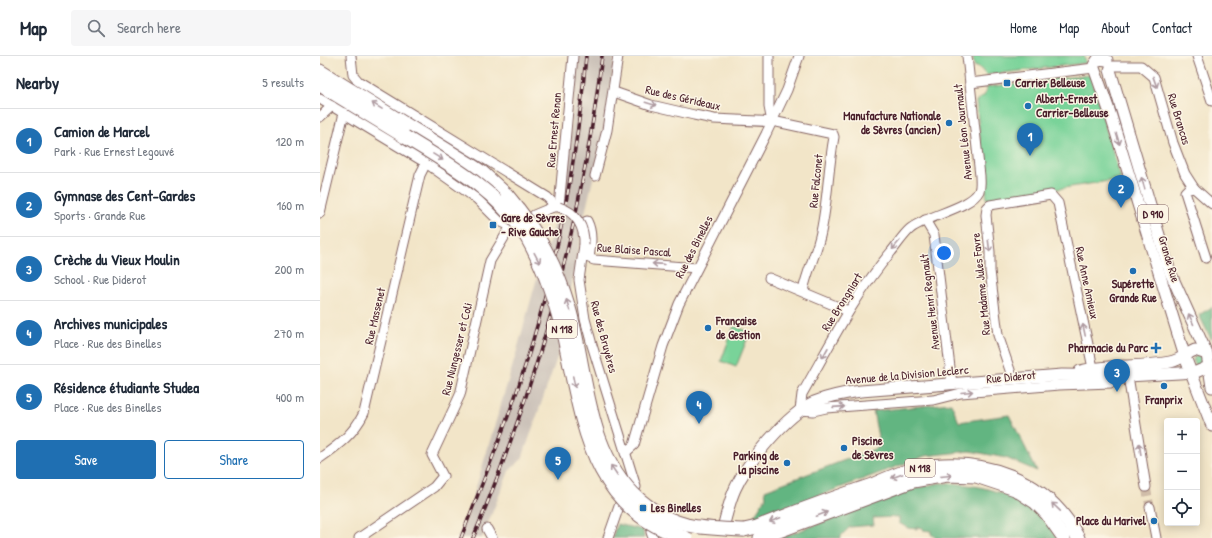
<!DOCTYPE html>
<meta charset="utf-8">
<style>
body{margin:0;font-family:"Patrick Hand",sans-serif;background:#f6f6f7;color:#1f2937}
.controls{position:absolute;right:12px;bottom:12px;display:grid;overflow:hidden;border-radius:4px;box-shadow:0 2px 10px #0003}
.controls button{width:36px;height:36px;display:grid;place-items:center;padding:0;border:0;border-bottom:1px solid #e0e1e3;background:#fff;color:#1f2937;font:20px sans-serif}
.you{position:absolute;left:624px;top:197px;width:14px;height:14px;margin:-10px;border:3px solid #fff;border-radius:50%;background:#1a73e8;box-shadow:0 0 0 6px #1a73e833}
.badge{display:grid;place-items:center;width:26px;height:26px;border-radius:50%;background:#1f6fb2;color:#fff;font-size:13px;font-weight:700}
.pin{position:absolute;translate:-50% -33px;filter:drop-shadow(0 1px 2px #0008)}
.pin::after{content:'';position:absolute;top:21px;width:14px;height:12px;background:inherit;clip-path:polygon(0 0,100% 0,50% 100%)}
.list{margin:0;padding:0;list-style:none}
h2{display:flex;justify-content:space-between;align-items:center;height:52px;margin:0;padding:0 16px;font-size:17px}
h2 small{font-size:13px;font-weight:400;color:#747a83}
.list li{display:grid;grid-template-columns:26px 1fr auto;gap:12px;align-items:center;box-sizing:border-box;height:64px;padding:0 16px;border-top:1px solid #e0e1e3}
.list b{display:block;font-size:15px;white-space:nowrap}
.list p{margin:0;font-size:13px;white-space:nowrap;color:#747a83}
.list em{font-size:13px;font-style:normal;color:#747a83}
.actions{display:flex;gap:8px;padding:12px 16px}
.actions a{flex:1;padding:9px 0;border:1px solid #1f6fb2;border-radius:4px;text-align:center;font-size:14px;color:#1f6fb2}
.actions .main{background:#1f6fb2;color:#fff}
.icon{flex:none;width:22px;height:22px;fill:none;stroke:currentColor;stroke-width:2;stroke-linecap:round;stroke-linejoin:round}
.map{position:relative;flex:none;width:892px;height:482px;overflow:hidden}
header{display:flex;align-items:center;gap:24px;box-sizing:border-box;height:56px;padding:0 20px;background:#fff;border-bottom:1px solid #e0e1e3}
header strong{font-size:19px}
nav{display:flex;gap:22px;margin-inline-start:auto;font-size:14px}
.search{width:280px;height:36px;background:#f6f6f7;display:flex;align-items:center;gap:10px;box-sizing:border-box;padding:0 14px;border-radius:4px;color:#747a83;font-size:15px}
main{display:flex}
aside{flex:1;background:#fff}
.map>svg:first-child{display:block}
.industrial{fill:#ccc2b9}
.green{fill:#79d399;stroke:#627962}
.forest{fill:#62b581;stroke:#566a56}
.lines{fill:none;stroke-linecap:round;stroke-linejoin:round}
.minor-tunnel{stroke:#d0bda9;stroke-width:9;stroke-dasharray:9 4.5;stroke-linecap:butt}
.minor-casing{stroke:#856462;stroke-width:11}
.major-casing{stroke:#856462;stroke-width:13}
.highway-casing{stroke:#856462;stroke-width:15}
.minor{stroke:#fff;stroke-width:9}
.major{stroke:#fff;stroke-width:11}
.highway{stroke:#fff;stroke-width:13}
.rail-casing{stroke:#4a1f2b;stroke-width:3.5}
.rail{stroke:#fcf5e5;stroke-width:2;stroke-dasharray:6;stroke-linecap:butt}
.minor-bridge-casing{stroke:#856462;stroke-width:11;stroke-linecap:butt}
.highway-bridge-casing{stroke:#856462;stroke-width:15;stroke-linecap:butt}
.minor-bridge{stroke:#fff;stroke-width:9}
.highway-bridge{stroke:#fff;stroke-width:13}
.oneway{stroke:#ae9aa0}
.poi-dot{fill:#1f6fb2;stroke:#fcf5e5;stroke-width:1.5}
.labels{text-anchor:middle;stroke-width:3;stroke-linejoin:round;paint-order:stroke}
.shield{fill:#fcf5e5;stroke:#7f5f63;stroke-width:1}
.shield-label{font-size:11px;font-weight:bold;fill:#4a1f2b}
.poi-label{font-size:12px;font-weight:bold;fill:#4a1f2b;stroke:#fcf5e5;text-anchor:start}
.street-label{font-size:12px;fill:#4a1f2b;stroke:#fcf5e5}
</style>
<header>
<strong>Map</strong>
<div class="search"><svg class="icon" aria-label="search" viewBox="0 0 24 24"><circle cx="10" cy="10" r="6"/><path d="M15 15l6 6"/></svg>Search here</div>
<nav><a>Home</a><a>Map</a><a>About</a><a>Contact</a></nav>
</header>
<main>
<aside>
<h2>Nearby<small>5 results</small></h2>
<ul class="list">
<li><span class="badge">1</span><div><b>Camion de Marcel</b><p>Park · Rue Ernest Legouvé</p></div><em>120 m</em></li>
<li><span class="badge">2</span><div><b>Gymnase des Cent-Gardes</b><p>Sports · Grande Rue</p></div><em>160 m</em></li>
<li><span class="badge">3</span><div><b>Crèche du Vieux Moulin</b><p>School · Rue Diderot</p></div><em>200 m</em></li>
<li><span class="badge">4</span><div><b>Archives municipales</b><p>Place · Rue des Binelles</p></div><em>270 m</em></li>
<li><span class="badge">5</span><div><b>Résidence étudiante Studea</b><p>Place · Rue des Binelles</p></div><em>400 m</em></li>
</ul>
<div class="actions"><a class="main">Save</a><a>Share</a></div>
</aside>
<div class="map">
<svg width="892" height="482" viewBox="0 0 892 482">
<rect width="100%" height="100%" fill="#fcf5e5"/>
<filter id="ink" filterUnits="userSpaceOnUse"><feTurbulence type="fractalNoise" baseFrequency=".025" numOctaves="2"/><feDisplacementMap in="SourceGraphic" scale="8" xChannelSelector="R" yChannelSelector="G"/><feConvolveMatrix kernelMatrix="1 2 1 2 8 2 1 2 1" color-interpolation-filters="sRGB"/></filter>
<filter id="wash" filterUnits="userSpaceOnUse"><feTurbulence type="fractalNoise" baseFrequency=".012" numOctaves="4" result="noise"/><feDisplacementMap in="SourceGraphic" scale="16" xChannelSelector="R" yChannelSelector="G"/><feGaussianBlur stdDeviation="0.9" result="paint"/><feColorMatrix in="noise" values="0 0 0 0 0 0 0 0 0 0 0 0 0 0 0 0 0 1.4 0 .05"/><feComposite in="paint" operator="in"/></filter>
<g filter="url(#wash)">
<rect width="100%" height="100%" fill="#f2e5c8"/>
<path class="industrial" d="M258 0H295L285 72 265 157 240 293 202 403 189 415 162 482H137L147 461 194 305 218 218 244 141Z"/>
<g class="green">
<path d="M653 0H764L766 7 666 19 660 12 654 10Z"/>
<path d="M770 19 801 123 667 144 656 45 664 40 667 31Z"/>
<path d="M414 270 430 276 416 311 401 305Z"/>
<circle cx="878" cy="305" r="5"/>
</g>
<g class="forest">
<path d="M892 251V285L879 259Z"/>
<path d="M631 347 639 366 689 359 717 415 686 402 650 395 605 400 431 465 446 441 445 434 560 391 553 355Z"/>
<path d="M619 427C665 427 712 441 737 482H616L611 478V475L603 474V472L597 471V473L588 472 579 467V461L553 462 554 469 530 471 521 480V482H460L593 433Z"/>
<path d="M297 468 323 474 324 482H292Z"/>
</g>
</g>
<g filter="url(#ink)">
<g class="lines">
<path class="minor-tunnel" d="M826 431 830 451"/>
<defs>
<g id="minor">
<path d="M31 0 33 19 38 25 227 141 231 145 233 151"/>
<path d="M449 0V51L452 66"/>
<path d="M647 0 660 120C660 125 661 130 659 135 651 152 605 160 590 173 583 179 577 189 571 196 534 240 510 289 482 338L480 354 493 355 506 352 613 344 641 337 739 329 791 327 807 320"/>
<path d="M877 0 892 45"/>
<path d="M790 10H821L834 21 853 87 865 118 874 132 892 148"/>
<path d="M650 27 774 12"/>
<path d="M294 36 331 49 374 59 394 63 457 66 513 78 514 81C508 113 508 144 501 176 497 196 487 215 483 235"/>
<path d="M0 43 106 107 157 143 179 165 191 170 170 205 140 339 112 399 123 420 114 431 39 482"/>
<path d="M0 61 12 50"/>
<path d="M275 120 287 74 298 0"/>
<path d="M874 132 868 133 865 136 886 202"/>
<path d="M0 157 24 57"/>
<path d="M214 159 233 151H239L253 0"/>
<path d="M605 164 614 179 632 328"/>
<path d="M261 168 267 165C273 177 271 189 269 202L274 204 377 212"/>
<path d="M264 189 259 224 265 263 272 289 316 431"/>
<path d="M449 222 528 255"/>
<path d="M808 320 826 431"/>
<path d="M693 323 678 279 670 215V196L666 159 667 152 670 149 731 139 738 147 773 312"/>
<path d="M305 397 314 389 343 290 359 248 446 78 467 34 479 0"/>
<path d="M0 402C19 389 34 377 44 357L100 119 106 107"/>
<path d="M830 451 836 482"/>
<path d="M167 473 172 482"/>
<path d="M331 476 333 482"/>
<path d="M288 482 303 439"/>
</g>
<g id="major">
<path d="M787 4 778 3 774 9V12L790 57 865 301 892 370"/>
<path d="M790 14 850 216 887 298 892 331"/>
<path d="M760 315C790 308 821 312 850 306 860 304 866 298 875 294L887 298"/>
<path d="M404 468C407 456 410 444 415 433 427 406 467 359 494 346 509 340 525 337 541 335L742 319 808 320 876 316 890 310"/>
</g>
<g id="highway">
<path d="M0 15 148 107 163 117 187 139"/>
<path d="M0 29 85 81"/>
<path d="M424 474 437 471C475 456 513 442 552 429 566 423 582 415 598 412 662 400 726 422 758 482"/>
<path d="M440 482 593 425 627 419 656 420 695 433 715 446 727 458 744 482"/>
</g>
</defs>
<use href="#minor" class="minor-casing"/>
<use href="#major" class="major-casing"/>
<use href="#highway" class="highway-casing"/>
<use href="#minor" class="minor"/>
<use href="#major" class="major"/>
<use href="#highway" class="highway"/>
<defs>
<g id="rail">
<path d="M141 482C160 432 181 383 198 332 234 224 256 113 266 0"/>
<path d="M153 482C218 328 262 166 282 0"/>
</g>
</defs>
<use href="#rail" class="rail-casing"/>
<use href="#rail" class="rail"/>
<defs>
<path id="minor-bridge" d="M239 151C256 156 265 171 264 189"/>
<g id="highway-bridge">
<path d="M85 81C129 108 179 135 207 182 224 212 235 244 243 277 262 361 268 454 366 482"/>
<path d="M187 139C217 174 236 208 249 252 268 317 265 396 320 444 333 455 350 465 367 469 386 473 405 473 424 474"/>
</g>
</defs>
<use href="#minor-bridge" class="minor-bridge-casing"/>
<use href="#highway-bridge" class="highway-bridge-casing"/>
<use href="#minor-bridge" class="minor-bridge"/>
<use href="#highway-bridge" class="highway-bridge"/>
</g>
<defs><path id="oneway-shaft" d="M-6 0H5M1.5-3L5.5 0L1.5 3" fill="none" stroke-width="1.6" stroke-linecap="round" stroke-linejoin="round"/></defs>
<g class="oneway">
<use href="#oneway-shaft" transform="translate(835 26) rotate(70)"/>
<use href="#oneway-shaft" transform="translate(331 48) rotate(17)"/>
<use href="#oneway-shaft" transform="translate(57 50) rotate(-148)"/>
<use href="#oneway-shaft" transform="translate(798 83) rotate(73)"/>
<use href="#oneway-shaft" transform="translate(118 101) rotate(32)"/>
<use href="#oneway-shaft" transform="translate(823 127) rotate(-107)"/>
<use href="#oneway-shaft" transform="translate(576 189) rotate(130)"/>
<use href="#oneway-shaft" transform="translate(669 190) rotate(83)"/>
<use href="#oneway-shaft" transform="translate(217 202) rotate(62)"/>
<use href="#oneway-shaft" transform="translate(338 208) rotate(-176)"/>
<use href="#oneway-shaft" transform="translate(248 249) rotate(-107)"/>
<use href="#oneway-shaft" transform="translate(871 263) rotate(-115)"/>
<use href="#oneway-shaft" transform="translate(764 274) rotate(-102)"/>
<use href="#oneway-shaft" transform="translate(505 297) rotate(119)"/>
<use href="#oneway-shaft" transform="translate(254 326) rotate(78)"/>
<use href="#oneway-shaft" transform="translate(647 336) rotate(-5)"/>
<use href="#oneway-shaft" transform="translate(519 351) rotate(-4)"/>
<use href="#oneway-shaft" transform="translate(820 393) rotate(-99)"/>
<use href="#oneway-shaft" transform="translate(294 414) rotate(-124)"/>
<use href="#oneway-shaft" transform="translate(577 420) rotate(160)"/>
<use href="#oneway-shaft" transform="translate(626 420) rotate(-5)"/>
<use href="#oneway-shaft" transform="translate(736 451) rotate(-136)"/>
<use href="#oneway-shaft" transform="translate(502 458) rotate(-21)"/>
<use href="#oneway-shaft" transform="translate(455 464) rotate(159)"/>
</g>
</g>
<g class="poi-dot">
<rect x="683" y="23" width="8" height="8" rx="2"/>
<circle cx="708" cy="50" r="4"/>
<circle cx="629" cy="67" r="4"/>
<rect x="169" y="165" width="8" height="8" rx="2"/>
<circle cx="813" cy="215" r="4"/>
<circle cx="388" cy="272" r="4"/>
<path d="M834 286h4v4h4v4h-4v4h-4v-4h-4v-4h4z"/>
<circle cx="844" cy="330" r="4"/>
<circle cx="524" cy="392" r="4"/>
<circle cx="467" cy="407" r="4"/>
<rect x="319" y="448" width="8" height="8" rx="2"/>
<circle cx="834" cy="465" r="4"/>
</g>
<g class="labels">
<g class="shield">
<rect x="818" y="149" width="30" height="18" rx="3"/>
<rect x="227" y="264" width="30" height="18" rx="3"/>
<rect x="585" y="403" width="30" height="18" rx="3"/>
</g>
<g class="shield-label">
<text x="833" y="162">D 910</text>
<text x="242" y="277">N 118</text>
<text x="600" y="416">N 118</text>
</g>
<g class="poi-label">
<text x="695" y="31">Carrier Belleuse</text>
<text x="716" y="47">Albert-Ernest<tspan x="716" dy="14">Carrier-Belleuse</tspan></text>
<text x="621" y="64" text-anchor="end">Manufacture Nationale<tspan x="621" dy="14">de Sèvres (ancien)</tspan></text>
<text x="181" y="166">Gare de Sèvres<tspan x="181" dy="14">- Rive Gauche</tspan></text>
<text x="813" y="232" text-anchor="middle">Supérette<tspan x="813" dy="14">Grande Rue</tspan></text>
<text x="396" y="269">Française<tspan x="396" dy="14">de Gestion</tspan></text>
<text x="828" y="296" text-anchor="end">Pharmacie du Parc</text>
<text x="844" y="348" text-anchor="middle">Franprix</text>
<text x="532" y="389">Piscine<tspan x="532" dy="14">de Sèvres</tspan></text>
<text x="459" y="404" text-anchor="end">Parking de<tspan x="459" dy="14">la piscine</tspan></text>
<text x="331" y="456">Les Binelles</text>
<text x="826" y="469" text-anchor="end">Place du Marivel</text>
</g>
<g class="street-label">
<text transform="translate(363 42) rotate(13)" y="4">Rue des Gérideaux</text>
<text transform="translate(859 63) rotate(73)" y="4">Rue Brancas</text>
<text transform="translate(234 74) rotate(-85)" y="4">Rue Ernest Renan</text>
<text transform="translate(643 76) rotate(-96)" y="4">Avenue Léon Journault</text>
<text transform="translate(496 125) rotate(-84)" y="4">Rue Falconet</text>
<text transform="translate(374 191) rotate(-63)" y="4">Rue des Binelles</text>
<text transform="translate(314 194) rotate(4)" y="4">Rue Blaise Pascal</text>
<text transform="translate(849 203) rotate(73)" y="4">Grande Rue</text>
<text transform="translate(767 227) rotate(78)" y="4">Rue Anne Amieux</text>
<text transform="translate(661 228) rotate(-96)" y="4">Rue Madame Jules Favre</text>
<text transform="translate(522 246) rotate(-58)" y="4">Rue Brongniart</text>
<text transform="translate(610 246) rotate(-97)" y="4">Avenue Henri Regnault</text>
<text transform="translate(55 260) rotate(-77)" y="4">Rue Massenet</text>
<text transform="translate(284 281) rotate(75)" y="4">Rue des Bruyères</text>
<text transform="translate(137 293) rotate(-76)" y="4">Rue Nungesser et Coli</text>
<text transform="translate(587 319) rotate(-5)" y="4">Avenue de la Division Leclerc</text>
<text transform="translate(691 321) rotate(-5)" y="4">Rue Diderot</text>
</g>
</g>
</svg>
<div class="controls">
<button>+</button>
<button>−</button>
<button><svg class="icon" aria-label="locate" viewBox="0 0 24 24"><circle cx="12" cy="12" r="6"/><path d="M12 2v4M12 18v4M2 12h4M18 12h4"/></svg></button>
</div>
<div class="you"></div>
<div class="pin badge" style="left:710px;top:100px">1</div>
<div class="pin badge" style="left:801px;top:152px">2</div>
<div class="pin badge" style="left:797px;top:336px">3</div>
<div class="pin badge" style="left:379px;top:368px">4</div>
<div class="pin badge" style="left:238px;top:424px">5</div>
</div>
</main>
